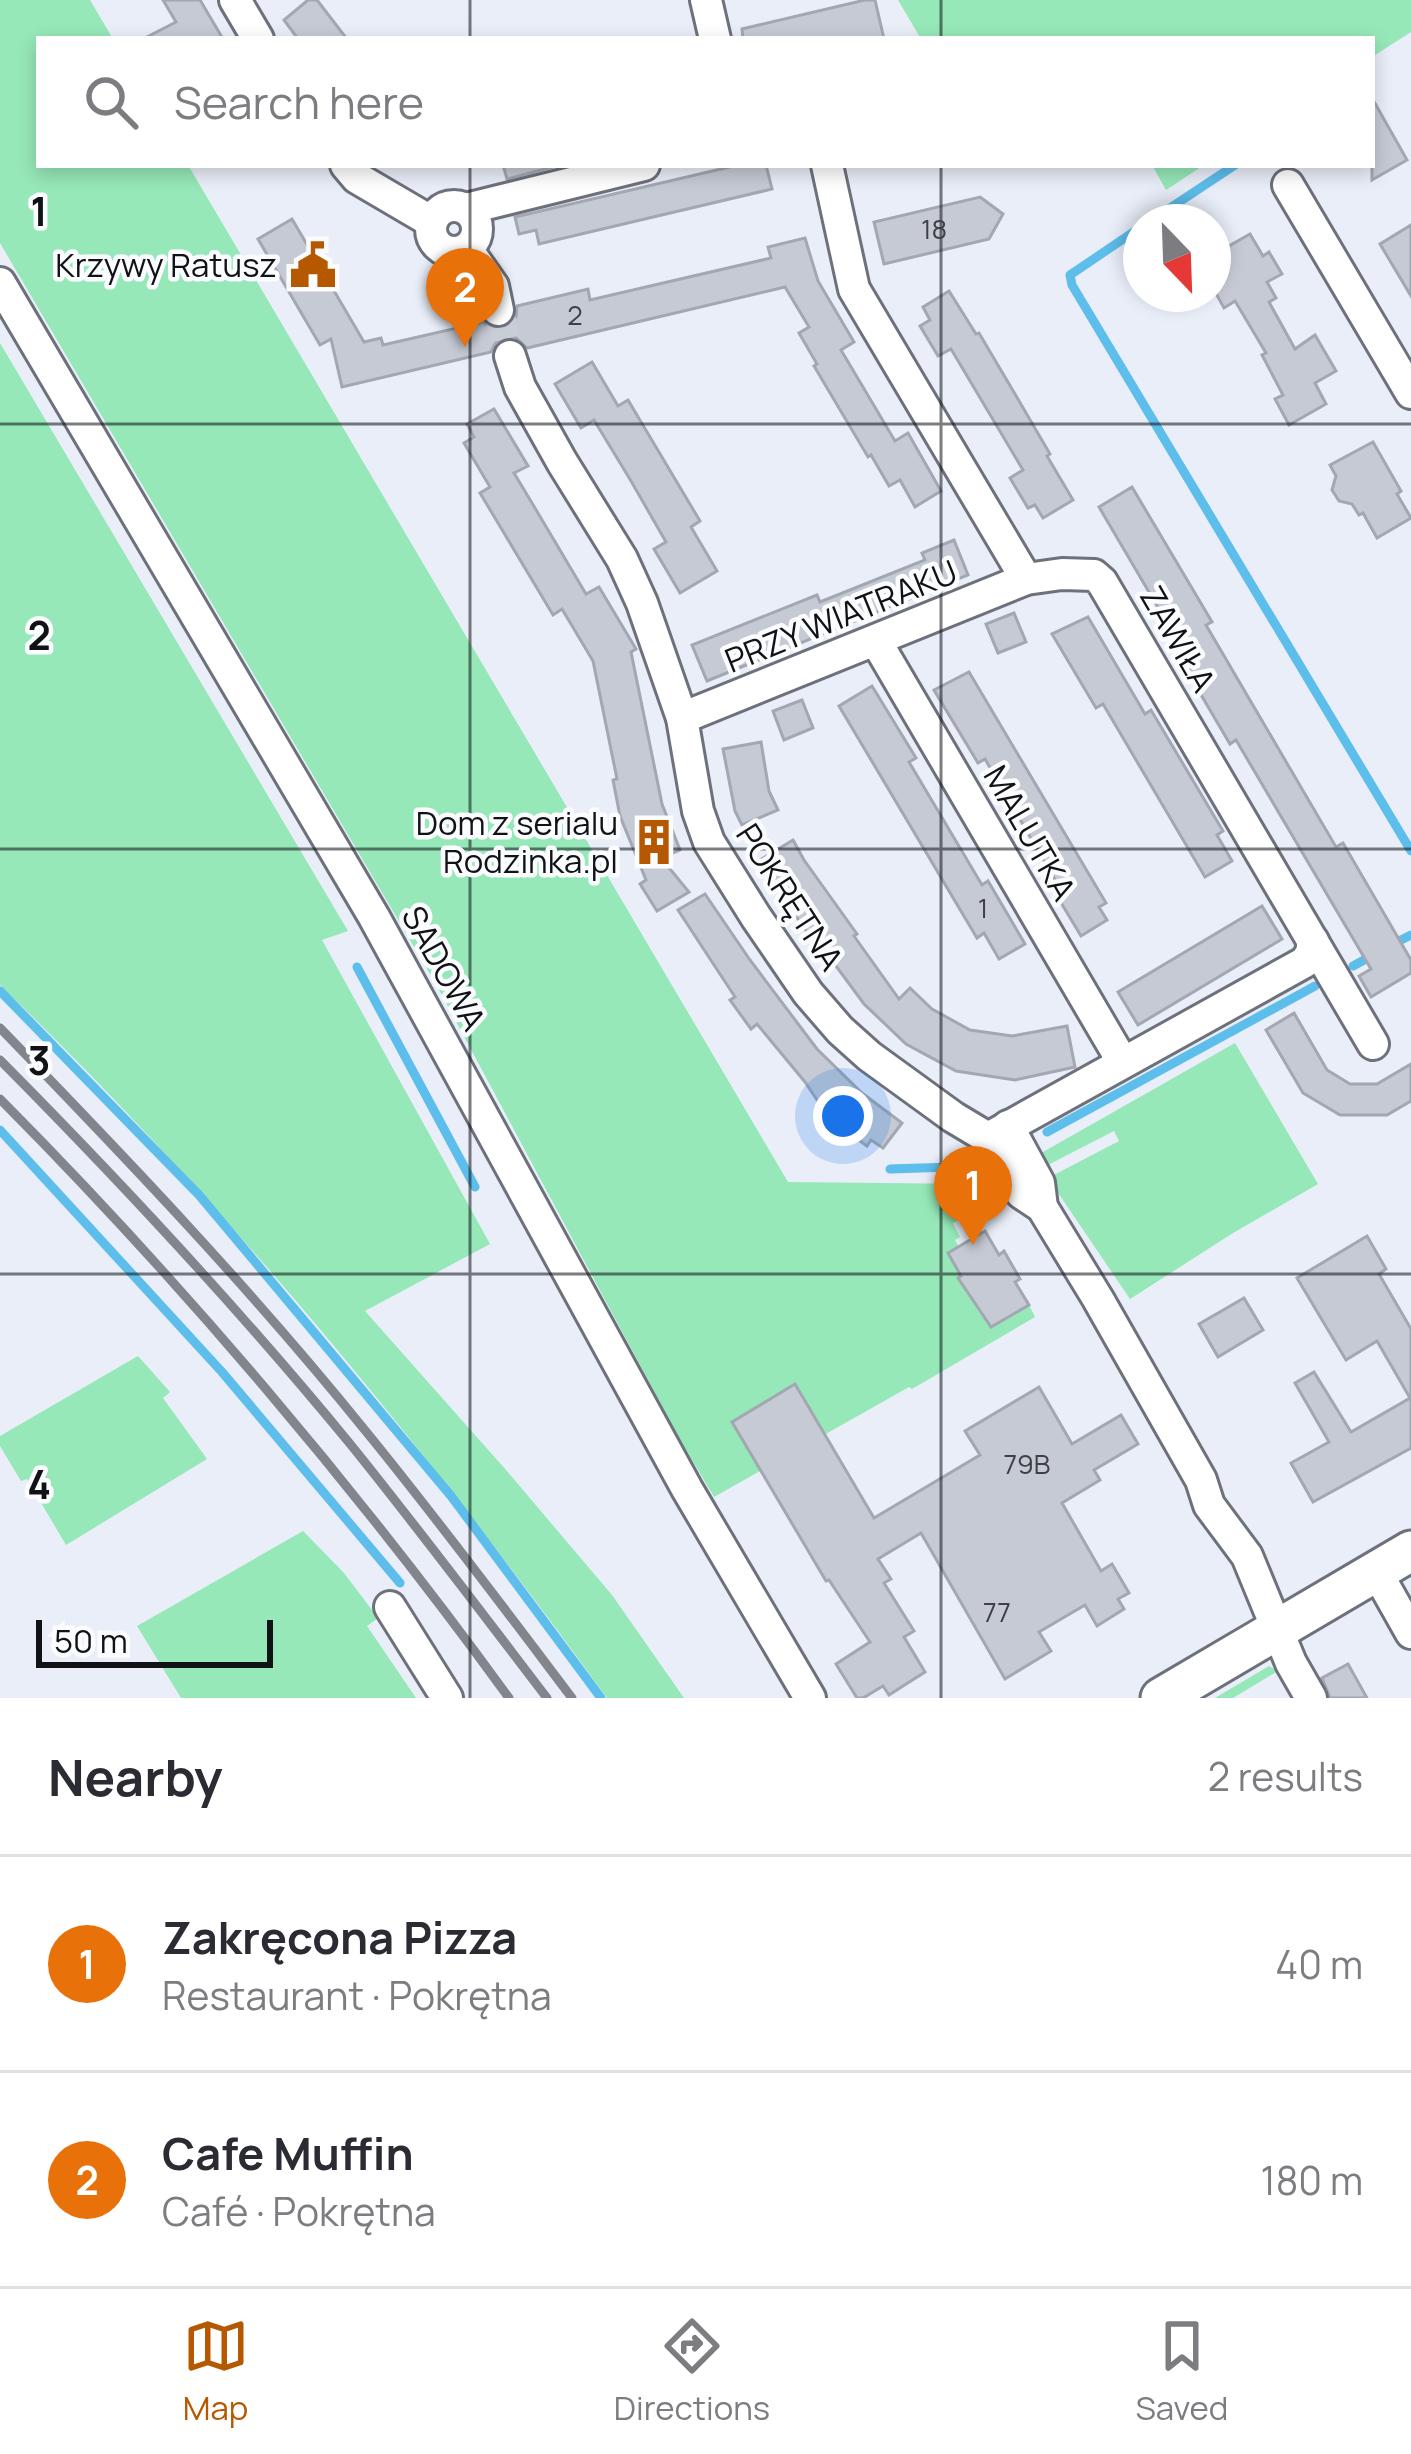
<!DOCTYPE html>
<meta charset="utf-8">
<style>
body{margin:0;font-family:Manrope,sans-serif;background:#f2f2f3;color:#2b2b33}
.compass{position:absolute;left:1123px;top:204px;width:108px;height:108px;border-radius:50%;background:#fff;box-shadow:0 6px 18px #0003;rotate:157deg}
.scale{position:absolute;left:36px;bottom:30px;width:237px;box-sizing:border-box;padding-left:12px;border:6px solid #111216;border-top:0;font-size:33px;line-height:42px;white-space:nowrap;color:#111216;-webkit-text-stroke:9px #fbfcfe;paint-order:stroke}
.you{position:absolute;left:843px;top:1116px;width:42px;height:42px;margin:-30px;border:9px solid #fff;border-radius:50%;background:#1a73e8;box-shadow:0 0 0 18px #1a73e833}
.badge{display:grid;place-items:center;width:78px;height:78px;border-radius:50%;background:#b55800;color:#fff;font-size:39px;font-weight:700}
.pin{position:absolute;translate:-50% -99px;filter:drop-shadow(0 3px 6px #0008)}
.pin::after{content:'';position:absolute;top:63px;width:42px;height:36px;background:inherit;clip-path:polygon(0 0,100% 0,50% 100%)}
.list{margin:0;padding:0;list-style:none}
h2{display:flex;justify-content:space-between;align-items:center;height:156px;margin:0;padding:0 48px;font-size:51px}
h2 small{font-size:39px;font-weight:400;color:#7c7c81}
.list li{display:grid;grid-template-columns:78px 1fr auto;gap:36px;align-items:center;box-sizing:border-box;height:216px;padding:0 48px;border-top:3px solid #e1e1e2}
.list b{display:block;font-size:45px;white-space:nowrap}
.list p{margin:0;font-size:39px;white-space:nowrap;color:#7c7c81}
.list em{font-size:39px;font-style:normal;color:#7c7c81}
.icon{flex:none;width:66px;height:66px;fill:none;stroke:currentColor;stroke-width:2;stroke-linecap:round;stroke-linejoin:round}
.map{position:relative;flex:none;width:1411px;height:1698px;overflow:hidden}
.search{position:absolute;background:#fff;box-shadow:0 6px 18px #0003;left:36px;right:36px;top:36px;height:132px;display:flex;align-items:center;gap:30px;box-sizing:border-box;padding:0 42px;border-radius:0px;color:#7c7c81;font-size:45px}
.sheet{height:588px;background:#fff}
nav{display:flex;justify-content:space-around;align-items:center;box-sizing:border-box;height:168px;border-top:3px solid #e1e1e2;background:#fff;font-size:33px;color:#7c7c81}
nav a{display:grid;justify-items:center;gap:6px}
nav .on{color:#b55800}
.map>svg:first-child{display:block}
.green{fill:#96e8b8}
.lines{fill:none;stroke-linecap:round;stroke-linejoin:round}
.stream{stroke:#5dbdeb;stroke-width:9}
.building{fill:#c5cad4;stroke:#a2a7b1;stroke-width:3}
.minor-tunnel{stroke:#c9cdd7;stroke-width:30;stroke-dasharray:30 15;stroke-linecap:butt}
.minor-casing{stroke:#6d717b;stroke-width:36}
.tertiary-casing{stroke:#6d717b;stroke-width:45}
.minor{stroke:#fff;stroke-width:30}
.tertiary{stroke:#fff;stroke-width:39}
.rail{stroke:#82858c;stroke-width:9}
.grid{fill:none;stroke:#111216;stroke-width:3;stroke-opacity:0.55}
.labels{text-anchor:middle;stroke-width:9;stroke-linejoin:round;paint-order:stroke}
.number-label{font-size:27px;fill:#3e4046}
.poi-label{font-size:33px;fill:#111216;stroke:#fbfcfe;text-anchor:end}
.street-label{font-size:33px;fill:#111216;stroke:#fbfcfe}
.grid-label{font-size:39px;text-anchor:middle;font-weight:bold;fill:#111216;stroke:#fbfcfe;stroke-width:9;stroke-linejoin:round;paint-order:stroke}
</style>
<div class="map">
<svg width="1411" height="1698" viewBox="0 0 1411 1698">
<rect width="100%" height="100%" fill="#e9eef9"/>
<g class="green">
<path d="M0 0H90L113 39H39V165H188L788 1182 977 1184 972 1192V1212L953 1223 960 1237 955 1240 959 1247 948 1254 961 1276 959 1279 974 1304 1029 1305 1035 1317 912 1389 909 1387 714 1497 679 1438 437 986 0 243Z"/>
<path d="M898 0H1411V32L1372 57V39H921Z"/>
<path d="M1152 165H1204L1166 190Z"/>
<path d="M0 343 348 931 322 940 490 1244 365 1311 506 1470 612 1595 684 1698H607C423 1445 225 1202 0 985Z"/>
<path d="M1235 1043 1318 1184 1233 1233 1130 1299 1048 1178 1119 1141 1114 1131 1042 1168 1036 1156Z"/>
<path d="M138 1356 170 1392 163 1398 207 1459 66 1545 27 1479 21 1481 0 1446V1436Z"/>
<path d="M303 1531 344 1573 378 1618 367 1626 416 1698H181L137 1626Z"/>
<path d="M1269 1666 1278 1671 1233 1698H1215Z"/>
</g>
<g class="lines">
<g class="stream">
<path d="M1149 222 1235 165"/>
<path d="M1141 227 1070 275 1072 285 1411 851"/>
<path d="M1389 946 1411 935"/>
<path d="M1353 966 1375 954"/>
<path d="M357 967 475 1187"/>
<path d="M0 991 199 1195 451 1496 601 1698"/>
<path d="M0 1130 222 1372 400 1583"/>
<path d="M1047 1132 1315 986"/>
<path d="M890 1169 984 1166"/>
</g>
</g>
<g class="building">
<path d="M163 0H200L223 39H143L176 22Z"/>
<path d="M308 0H317L347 39H298L284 20Z"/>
<path d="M865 0H875L884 39H743L742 29Z"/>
<path d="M1372 98 1407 160 1372 180Z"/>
<path d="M503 165H552L553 167 507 179Z"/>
<path d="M738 165H766L772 189 539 244 536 230 519 234 515 217Z"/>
<path d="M980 197 1003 214 989 239 884 264 874 222Z"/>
<path d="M292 219 364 342 381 338 383 345 483 322 491 328 503 329 516 317 517 306 588 289 590 300 771 258 768 247 805 238 818 281 854 342 841 350 895 441 908 433 941 491 915 507 900 480 889 486 871 455 868 457 814 366 817 364 799 333 809 327 785 287 527 348 515 337H505L496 342 491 352 342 387 331 339 320 345 258 239Z"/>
<path d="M1411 225V296L1380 244Z"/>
<path d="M1250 234 1263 256 1269 252 1282 274 1267 282 1276 298 1269 302 1295 349 1315 335 1336 371 1315 383 1326 404 1289 425 1275 399 1283 395 1262 355 1266 353 1235 301 1224 308 1213 288V255Z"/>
<path d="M949 291 976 334 979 333 1015 394 1050 454 1047 456 1073 500 1043 518 1035 505 1028 508 1010 478 1023 470 951 349 938 356 920 326 930 320 923 307Z"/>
<path d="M592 362 618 406 628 400 700 521 691 527 717 571 680 593 654 549 666 542 631 481 594 420 581 428 555 384Z"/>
<path d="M494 409 528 466 514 473 532 503 586 594 599 587 636 649 631 652 662 804 680 850 661 858 689 892 657 911 640 884 646 880 620 816 613 780 617 779 593 661 562 609 553 615 498 523 480 493 490 487 464 443 474 437 467 424Z"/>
<path d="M1373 442 1401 491 1397 494 1411 518 1377 538 1363 513 1359 515 1352 504 1339 501 1332 490 1336 476 1330 465Z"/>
<path d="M1132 487 1212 622 1206 625 1336 847 1343 843 1411 960V973L1371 997 1359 976 1371 969 1236 740 1230 744 1187 671 1193 667 1099 507Z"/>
<path d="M954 540 968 575 707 681 692 645 817 595 820 602 925 560 922 553Z"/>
<path d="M1014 613 1026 642 998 653 986 624Z"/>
<path d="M1088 617 1145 714 1151 710 1223 831 1217 835 1232 861 1205 877 1103 704 1096 708 1052 634Z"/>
<path d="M969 672 1106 903 1099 907 1107 920 1081 936 1051 886 1057 883 985 759 978 763 934 690Z"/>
<path d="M872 686 916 758 909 762 982 885 988 881 1025 944 999 959 984 933 977 938 839 706Z"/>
<path d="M802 700 813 728 784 740 773 711Z"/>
<path d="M761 742 769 791 778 810 742 825 735 811 723 749Z"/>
<path d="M793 840 804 860 857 934 854 936 899 999 910 988 932 1009 970 1030 1012 1036 1067 1026 1075 1067 1015 1080 956 1071 906 1044 864 1004 828 955 825 958 768 876 760 860Z"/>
<path d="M705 894 750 960 817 1049 862 1093 902 1123 883 1148 871 1140 867 1146 829 1118 805 1082 757 1024 751 1029 730 1000 735 997 678 910Z"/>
<path d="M1262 906 1282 939 1138 1025 1118 992Z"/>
<path d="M1294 1013 1327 1070 1350 1084H1377L1411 1064V1101L1387 1115H1340L1303 1093 1266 1030Z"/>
<path d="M985 1231 999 1255 1004 1251 1020 1279 1015 1282 1029 1305 991 1327 958 1278 961 1276 948 1253Z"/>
<path d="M1367 1236 1386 1269 1379 1274 1411 1329V1448L1313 1502 1291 1463 1329 1442 1295 1383 1314 1372 1351 1432 1410 1398 1377 1341 1346 1360 1297 1278Z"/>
<path d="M1244 1298 1263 1330 1218 1357 1199 1324Z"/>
<path d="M795 1384 874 1518 980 1455 965 1431 1039 1387 1072 1444 1121 1415 1138 1444 1094 1470 1100 1480 1062 1503 1101 1571 1112 1564 1129 1593 1118 1599 1124 1609 1097 1626 1085 1605 1039 1632 1051 1651 1005 1679 921 1533 878 1559 891 1579 884 1583 914 1631 904 1637 925 1672 889 1695 883 1686 863 1698H857L836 1664 870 1642 829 1580 826 1581 732 1422Z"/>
<path d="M1348 1664 1367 1698H1330L1322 1678Z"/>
</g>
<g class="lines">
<path class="minor-tunnel" d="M498 310 510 356"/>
<defs>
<g id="minor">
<path d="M235 0 258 39"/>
<path d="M706 0 715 39"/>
<path d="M346 165 357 178 432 222"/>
<path d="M827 165 854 289 1026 579"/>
<path d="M1288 185 1411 393"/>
<circle cx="454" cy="229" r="23"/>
<path d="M466 209 644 165"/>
<path d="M467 249 493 286 498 310"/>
<path d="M0 283 374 917 687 1489 810 1698"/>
<path d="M510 356 520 387 562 462 622 559 642 603 682 718 698 811 709 842 756 917 808 993 840 1030 869 1056 953 1117 988 1138 1305 962 1311 953 1313 941"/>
<path d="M876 641 1122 1061"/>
<path d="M682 718 1026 579 1062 574 1094 575 1102 582 1373 1044"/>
<path d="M1008 1126 1039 1183 1042 1207 1098 1299 1201 1480 1209 1505 1247 1556 1291 1663 1311 1698"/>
<path d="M988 1138 1021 1193 1042 1207"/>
<path d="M1376 1571 1411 1633"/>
<path d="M390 1607 447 1698"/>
</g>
<path id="tertiary" d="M1161 1698 1411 1551"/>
</defs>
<use href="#minor" class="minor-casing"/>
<use href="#tertiary" class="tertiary-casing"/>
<use href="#minor" class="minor"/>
<use href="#tertiary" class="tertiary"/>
<g class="rail">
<path d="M0 1028C126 1158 251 1289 364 1429 436 1517 504 1608 572 1698"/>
<path d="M0 1060C122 1183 241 1311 351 1445 418 1528 482 1613 547 1698"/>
<path d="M0 1099C181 1281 358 1490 509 1698"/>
</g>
</g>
<path class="grid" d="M470 0V39M941 0V39M470 165V1698M941 165V1698M0 424H1411M0 849H1411M0 1274H1411"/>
<defs>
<symbol id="civic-bare" viewBox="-9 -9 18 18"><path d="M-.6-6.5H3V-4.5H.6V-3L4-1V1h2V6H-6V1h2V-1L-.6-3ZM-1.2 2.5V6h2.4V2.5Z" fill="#b55800" stroke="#fbfcfe" stroke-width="2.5" paint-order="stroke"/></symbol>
<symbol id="building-bare" viewBox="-9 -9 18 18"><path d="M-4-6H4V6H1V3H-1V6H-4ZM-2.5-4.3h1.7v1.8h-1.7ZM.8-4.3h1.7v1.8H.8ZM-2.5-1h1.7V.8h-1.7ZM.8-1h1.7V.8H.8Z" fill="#b55800" stroke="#fbfcfe" stroke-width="2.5" paint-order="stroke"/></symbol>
</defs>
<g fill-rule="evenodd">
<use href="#civic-bare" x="280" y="232" width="66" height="66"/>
<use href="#building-bare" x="621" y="809" width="66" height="66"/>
</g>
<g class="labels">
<g class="number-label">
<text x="934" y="239">18</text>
<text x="575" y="325">2</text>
<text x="983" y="918">1</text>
<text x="1027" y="1474">79B</text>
<text x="997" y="1622">77</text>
</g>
<g class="poi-label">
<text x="277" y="277">Krzywy Ratusz</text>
<text x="618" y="835">Dom z serialu<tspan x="618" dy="38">Rodzinka.pl</tspan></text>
</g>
<g class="street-label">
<text transform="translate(841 616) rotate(-22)" y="12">PRZY WIATRAKU</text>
<text transform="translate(1178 639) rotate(60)" y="12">ZAWIŁA</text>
<text transform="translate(1030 833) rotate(60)" y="12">MALUTKA</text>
<text transform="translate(790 897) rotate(57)" y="12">POKRĘTNA</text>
<text transform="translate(444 968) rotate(61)" y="12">SADOWA</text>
</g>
</g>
<g class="grid-label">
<text x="39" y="226">1</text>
<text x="39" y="650">2</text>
<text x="39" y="1075">3</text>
<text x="39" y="1499">4</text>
</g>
</svg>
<svg class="compass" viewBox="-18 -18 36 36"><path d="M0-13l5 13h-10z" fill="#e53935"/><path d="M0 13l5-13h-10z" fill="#7c7c81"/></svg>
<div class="scale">50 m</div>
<div class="you"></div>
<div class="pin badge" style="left:973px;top:1245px;background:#e8710a">1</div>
<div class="pin badge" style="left:465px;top:347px;background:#e8710a">2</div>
<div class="search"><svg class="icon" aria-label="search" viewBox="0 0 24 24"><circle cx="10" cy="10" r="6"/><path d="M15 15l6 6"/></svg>Search here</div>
</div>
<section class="sheet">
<h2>Nearby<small>2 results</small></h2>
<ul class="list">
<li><span class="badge" style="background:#e8710a">1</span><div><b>Zakręcona Pizza</b><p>Restaurant · Pokrętna</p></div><em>40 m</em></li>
<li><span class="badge" style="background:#e8710a">2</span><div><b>Cafe Muffin</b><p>Café · Pokrętna</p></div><em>180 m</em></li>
</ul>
</section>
<nav>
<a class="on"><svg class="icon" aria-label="map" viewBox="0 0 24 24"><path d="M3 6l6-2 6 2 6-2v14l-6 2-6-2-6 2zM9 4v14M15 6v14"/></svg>Map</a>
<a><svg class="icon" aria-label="directions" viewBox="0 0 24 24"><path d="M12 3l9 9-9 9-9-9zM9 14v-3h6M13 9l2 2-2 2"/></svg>Directions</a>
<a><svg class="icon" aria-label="saved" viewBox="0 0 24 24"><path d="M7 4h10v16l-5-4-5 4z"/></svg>Saved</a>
</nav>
